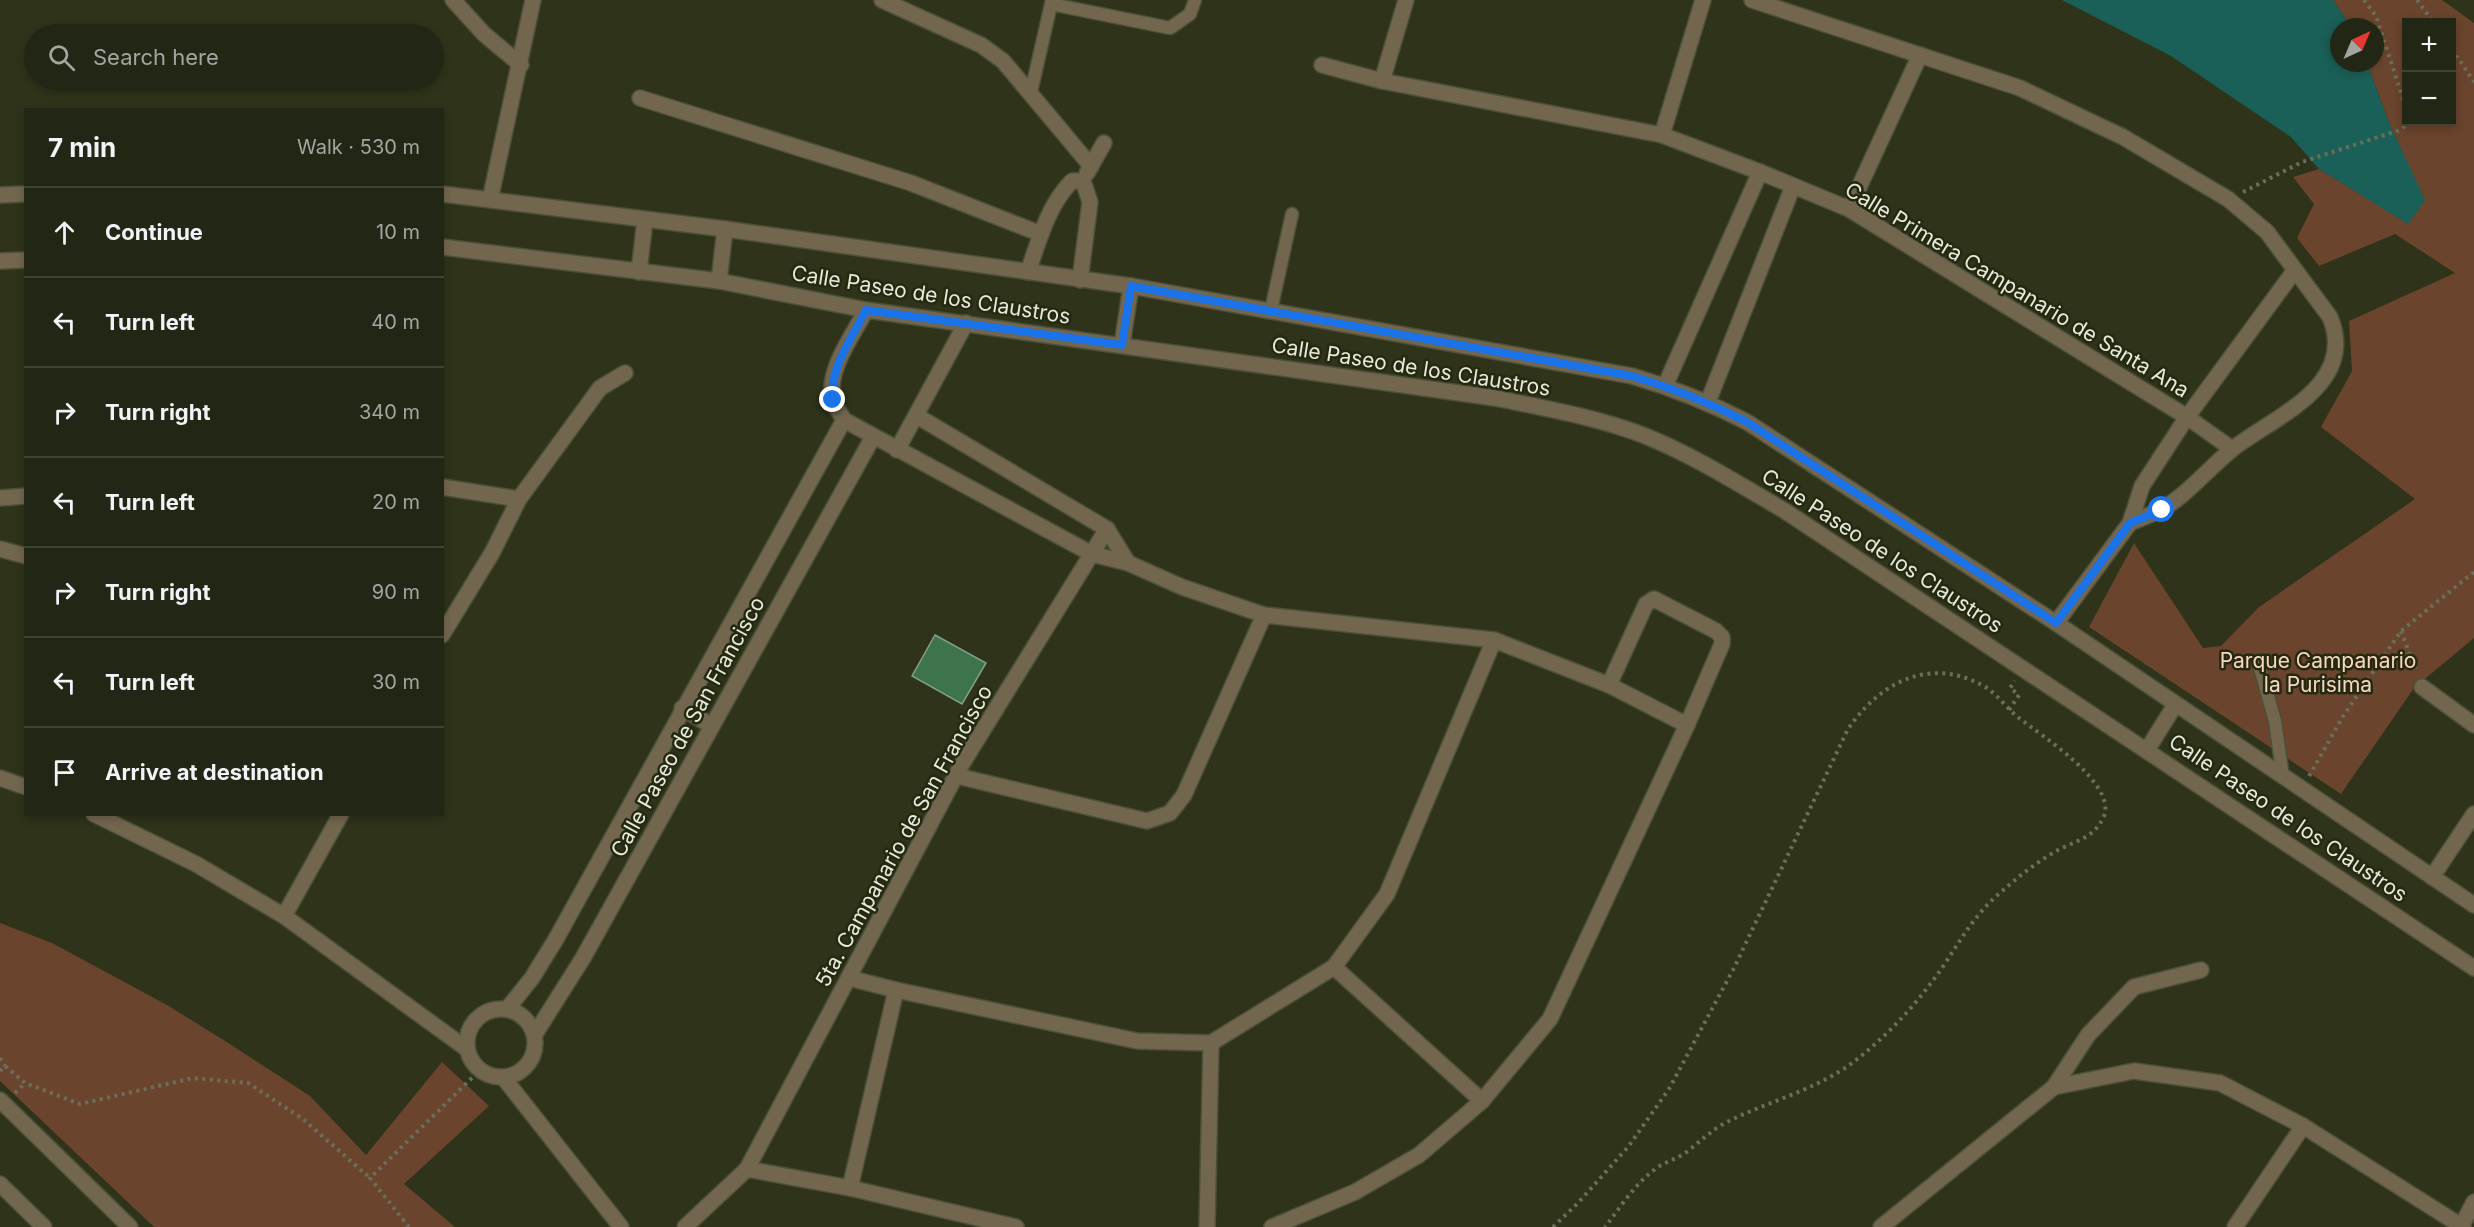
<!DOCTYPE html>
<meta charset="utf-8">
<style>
body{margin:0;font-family:Inter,sans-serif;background:#2e3222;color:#f1f3f6}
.controls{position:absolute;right:18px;top:18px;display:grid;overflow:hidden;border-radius:0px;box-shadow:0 3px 9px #0003}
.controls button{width:54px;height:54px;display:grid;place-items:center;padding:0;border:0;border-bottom:2px solid #3f4334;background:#222614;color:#f1f3f6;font:30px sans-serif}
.compass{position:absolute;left:2330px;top:18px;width:54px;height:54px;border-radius:50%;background:#222614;box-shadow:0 3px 9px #0003;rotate:44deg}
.stop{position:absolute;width:18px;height:18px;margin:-14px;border:4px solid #1a73e8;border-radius:50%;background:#fff}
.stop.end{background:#1a73e8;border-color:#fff;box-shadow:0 2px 6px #0008}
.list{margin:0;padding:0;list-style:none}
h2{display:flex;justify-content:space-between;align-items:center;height:78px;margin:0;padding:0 24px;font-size:26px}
h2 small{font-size:20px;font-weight:400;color:#a2a5a0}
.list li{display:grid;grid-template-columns:39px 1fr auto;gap:18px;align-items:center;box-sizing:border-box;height:90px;padding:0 24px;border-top:2px solid #3f4334}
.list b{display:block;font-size:22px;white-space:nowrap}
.list em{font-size:20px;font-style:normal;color:#a2a5a0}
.icon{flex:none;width:33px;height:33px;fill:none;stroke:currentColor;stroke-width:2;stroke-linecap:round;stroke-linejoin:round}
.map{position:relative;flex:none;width:2474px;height:1227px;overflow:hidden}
.search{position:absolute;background:#222614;box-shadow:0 3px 9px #0003;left:24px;top:24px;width:420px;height:66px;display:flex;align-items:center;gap:15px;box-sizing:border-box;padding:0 21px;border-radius:33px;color:#a2a5a0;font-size:22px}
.panel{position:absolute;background:#222614;box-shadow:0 3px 9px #0003;left:24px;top:108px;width:420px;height:708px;border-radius:0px}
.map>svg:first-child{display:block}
.green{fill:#6a442d;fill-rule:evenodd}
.water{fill:#1a6058}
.building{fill:#3d744b;stroke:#839e89;stroke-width:1.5}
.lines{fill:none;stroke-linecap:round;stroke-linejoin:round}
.lane-casing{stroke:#4c5039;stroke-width:15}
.street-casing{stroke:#4c5039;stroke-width:18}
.path{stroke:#6b6f59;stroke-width:4;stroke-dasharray:3 4.5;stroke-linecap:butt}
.lane{stroke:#72664e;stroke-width:12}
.street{stroke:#72664e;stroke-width:15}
.route{stroke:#1a73e8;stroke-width:8}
.labels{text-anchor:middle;stroke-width:5;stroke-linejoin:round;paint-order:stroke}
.street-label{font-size:21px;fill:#e7eadb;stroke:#242910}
.park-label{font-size:21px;fill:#f7d5c1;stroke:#242910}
</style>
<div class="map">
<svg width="2474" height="1227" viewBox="0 0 2474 1227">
<rect width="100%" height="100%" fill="#2e331a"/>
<g class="green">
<path d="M2333 0H2442L2474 23V638L2414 688 2341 794 2089 627 2134 543 2203 648 2221 646 2259 607 2415 499 2321 427 2352 371 2349 321 2455 273 2395 234 2319 266 2297 238 2314 204 2293 177 2319 169 2408 223 2388 120 2367 63H2375V27H2351ZM2406 22H2452V122H2406Z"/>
<path d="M0 923 52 943 167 1005 222 1039 310 1096 366 1155 442 1062 489 1106 404 1184 455 1227H154L0 1081Z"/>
</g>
<path class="water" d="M2062 0H2333L2351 27H2339V63H2367L2388 120 2425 200 2408 224 2319 169 2291 137 2171 56Z"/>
<path class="building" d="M935 635 986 663 962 704 912 676Z"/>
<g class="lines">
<defs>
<g id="lane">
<path d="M1051 4 1170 28 1190 14 1195 0"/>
<path d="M1031 92 1052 0"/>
<path d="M1271 310 1292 214"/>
<path d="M2258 661 2275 721 2283 777"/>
</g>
<g id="street">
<path d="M453 0 484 34 521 65"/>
<path d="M882 0 981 45 1003 61 1091 166"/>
<path d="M1752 0 2020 88 2123 137 2228 199 2267 232 2330 317C2359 387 2270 418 2230 451 2208 469 2184 498 2160 510 2150 515 2140 519 2130 523"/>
<path d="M1322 65 1382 81 1662 135 1760 172 1849 209 2187 417 2232 449"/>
<path d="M1382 81 1406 0"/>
<path d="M640 98 911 183 1041 234"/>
<path d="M1662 135 1703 0"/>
<path d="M1087 173 1104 143"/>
<path d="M442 194 725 229 1131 286 1632 376C1673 388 1710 403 1747 422L2056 623 2474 905"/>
<path d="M0 195 26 194"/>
<path d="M490 200 533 0"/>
<path d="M1849 209 1920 55"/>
<path d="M442 247 719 281 866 310 1495 398C1544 408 1596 417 1643 435 1693 455 1739 484 1785 511L2474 968"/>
<path d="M0 261 26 260"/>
<path d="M639 272 645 220"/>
<path d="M1028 272C1039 240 1048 205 1072 181H1083"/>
<path d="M1080 280 1090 202 1083 181"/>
<path d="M719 281 725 229"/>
<path d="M866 310C854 334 826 370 833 399 834 406 840 413 844 420L1092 554 1128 563 1182 587 1264 615 1494 640 1609 685 1687 725"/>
<path d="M1122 345 1131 286"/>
<path d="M1665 386 1760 172"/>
<path d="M1708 402 1793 186"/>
<path d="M917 416 1107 529 1128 563"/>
<path d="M897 450 966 323"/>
<path d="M442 487 519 499"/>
<path d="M0 498 26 496"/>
<path d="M0 549 26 556"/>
<path d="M2056 623 2130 523 2142 486 2187 417 2295 270"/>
<path d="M442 635 492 553 519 499 600 388 625 373"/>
<path d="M2422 687 2474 725"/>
<path d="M682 708 712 726"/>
<path d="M2147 750 2175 705"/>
<path d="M957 776 1147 821 1170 813 1184 795 1264 615"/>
<path d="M0 778 26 787"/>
<path d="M94 814 196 864 284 916 467 1049"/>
<path d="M2432 877 2474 814"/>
<path d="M284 916 341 814"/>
<path d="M1334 967 1482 1101"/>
<path d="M849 978 896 990 1137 1041 1211 1043 1334 967 1387 894 1494 640"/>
<path d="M508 1008 532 978 556 939 844 420"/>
<circle cx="501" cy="1043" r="34"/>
<path d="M535 1034 583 958 873 437"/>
<path d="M503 1077 621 1227"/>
<path d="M2054 1087 2134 1071 2220 1083 2303 1126 2463 1227"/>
<path d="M0 1100 130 1227"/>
<path d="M747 1169 850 1188 1016 1227"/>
<path d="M0 1184 44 1227"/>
<path d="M850 1188 896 990"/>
<path d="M685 1227 747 1169 962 764 1107 529"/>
<path d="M1207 1227 1211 1043"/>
<path d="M1272 1227 1355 1192 1419 1155 1482 1101 1550 1019 1687 725 1722 644V637L1716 631 1654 599 1646 604 1609 685"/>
<path d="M1881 1227 2054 1087 2088 1035 2134 987 2201 970"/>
<path d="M2235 1227 2303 1126"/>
<path d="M2461 1227 2474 1202"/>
</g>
</defs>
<use href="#lane" class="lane-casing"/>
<use href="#street" class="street-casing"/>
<g class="path">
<path d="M2364 0 2376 16 2406 108"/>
<path d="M2417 0 2433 22"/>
<path d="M2452 49 2474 82"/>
<path d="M2243 192 2302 162 2400 130 2410 122"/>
<path d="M2401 631 2417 673"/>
<path d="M2009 710 2019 695 2010 688 2015 681"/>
<path d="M2309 776 2342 718 2401 631 2474 572"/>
<path d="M0 1058 5 1066"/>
<path d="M0 1071 5 1066 25 1083 80 1104 193 1078 248 1083 303 1119 370 1178"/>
<path d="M15 1093 25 1083"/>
<path d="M409 1227 370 1178 480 1070"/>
<path d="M1553 1227 1578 1203 1628 1147 1669 1089 1734 968 1848 729C1879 684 1927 656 1982 685 1997 693 2006 708 2019 718 2042 736 2116 783 2104 816 2094 840 2072 841 2053 853 2034 864 2017 878 2000 893 1975 914 1960 941 1942 968 1916 1005 1885 1039 1848 1066 1810 1092 1766 1102 1725 1123 1710 1131 1699 1143 1685 1153 1675 1160 1663 1162 1654 1170 1634 1185 1620 1208 1605 1227"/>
</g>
<use href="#lane" class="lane"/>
<use href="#street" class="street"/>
</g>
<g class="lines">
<path class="route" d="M833 400C829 368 852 338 866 310L1122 345 1131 286 1632 376C1673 388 1710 403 1747 422L2056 623 2130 523 2162 510"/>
</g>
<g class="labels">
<g class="street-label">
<text transform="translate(2017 290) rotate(31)" y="7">Calle Primera Campanario de Santa Ana</text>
<text transform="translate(931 295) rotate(9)" y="7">Calle Paseo de los Claustros</text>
<text transform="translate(1411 367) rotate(9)" y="7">Calle Paseo de los Claustros</text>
<text transform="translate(1882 551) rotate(33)" y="7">Calle Paseo de los Claustros</text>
<text transform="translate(688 727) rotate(-61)" y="7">Calle Paseo de San Francisco</text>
<text transform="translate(2288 818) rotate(34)" y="7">Calle Paseo de los Claustros</text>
<text transform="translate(904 836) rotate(-61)" y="7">5ta. Campanario de San Francisco</text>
</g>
<g class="park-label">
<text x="2318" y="668">Parque Campanario<tspan x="2318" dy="24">la Purisima</tspan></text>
</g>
</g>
</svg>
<div class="controls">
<button>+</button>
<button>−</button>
</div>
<svg class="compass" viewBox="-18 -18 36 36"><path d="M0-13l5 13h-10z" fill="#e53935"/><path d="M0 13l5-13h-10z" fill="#a2a5a0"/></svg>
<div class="stop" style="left:2162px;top:510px"></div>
<div class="stop end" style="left:833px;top:400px"></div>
<div class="search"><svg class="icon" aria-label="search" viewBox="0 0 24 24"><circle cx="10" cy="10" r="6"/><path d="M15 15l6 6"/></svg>Search here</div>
<section class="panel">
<h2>7 min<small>Walk · 530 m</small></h2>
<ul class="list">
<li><svg class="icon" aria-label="ahead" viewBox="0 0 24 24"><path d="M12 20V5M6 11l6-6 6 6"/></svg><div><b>Continue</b></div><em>10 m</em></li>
<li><svg class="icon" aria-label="left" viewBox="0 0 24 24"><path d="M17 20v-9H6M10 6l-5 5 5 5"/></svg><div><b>Turn left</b></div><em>40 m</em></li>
<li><svg class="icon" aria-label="right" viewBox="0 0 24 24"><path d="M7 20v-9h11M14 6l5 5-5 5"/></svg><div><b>Turn right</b></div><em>340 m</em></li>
<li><svg class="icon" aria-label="left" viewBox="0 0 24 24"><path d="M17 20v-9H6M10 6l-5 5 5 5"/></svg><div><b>Turn left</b></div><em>20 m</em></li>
<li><svg class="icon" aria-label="right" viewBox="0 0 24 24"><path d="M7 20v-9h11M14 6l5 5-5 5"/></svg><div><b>Turn right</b></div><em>90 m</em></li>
<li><svg class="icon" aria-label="left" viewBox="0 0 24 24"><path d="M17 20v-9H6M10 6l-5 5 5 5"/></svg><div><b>Turn left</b></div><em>30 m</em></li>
<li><svg class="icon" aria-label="arrive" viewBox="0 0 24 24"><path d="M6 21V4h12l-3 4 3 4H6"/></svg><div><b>Arrive at destination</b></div></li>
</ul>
</section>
</div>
